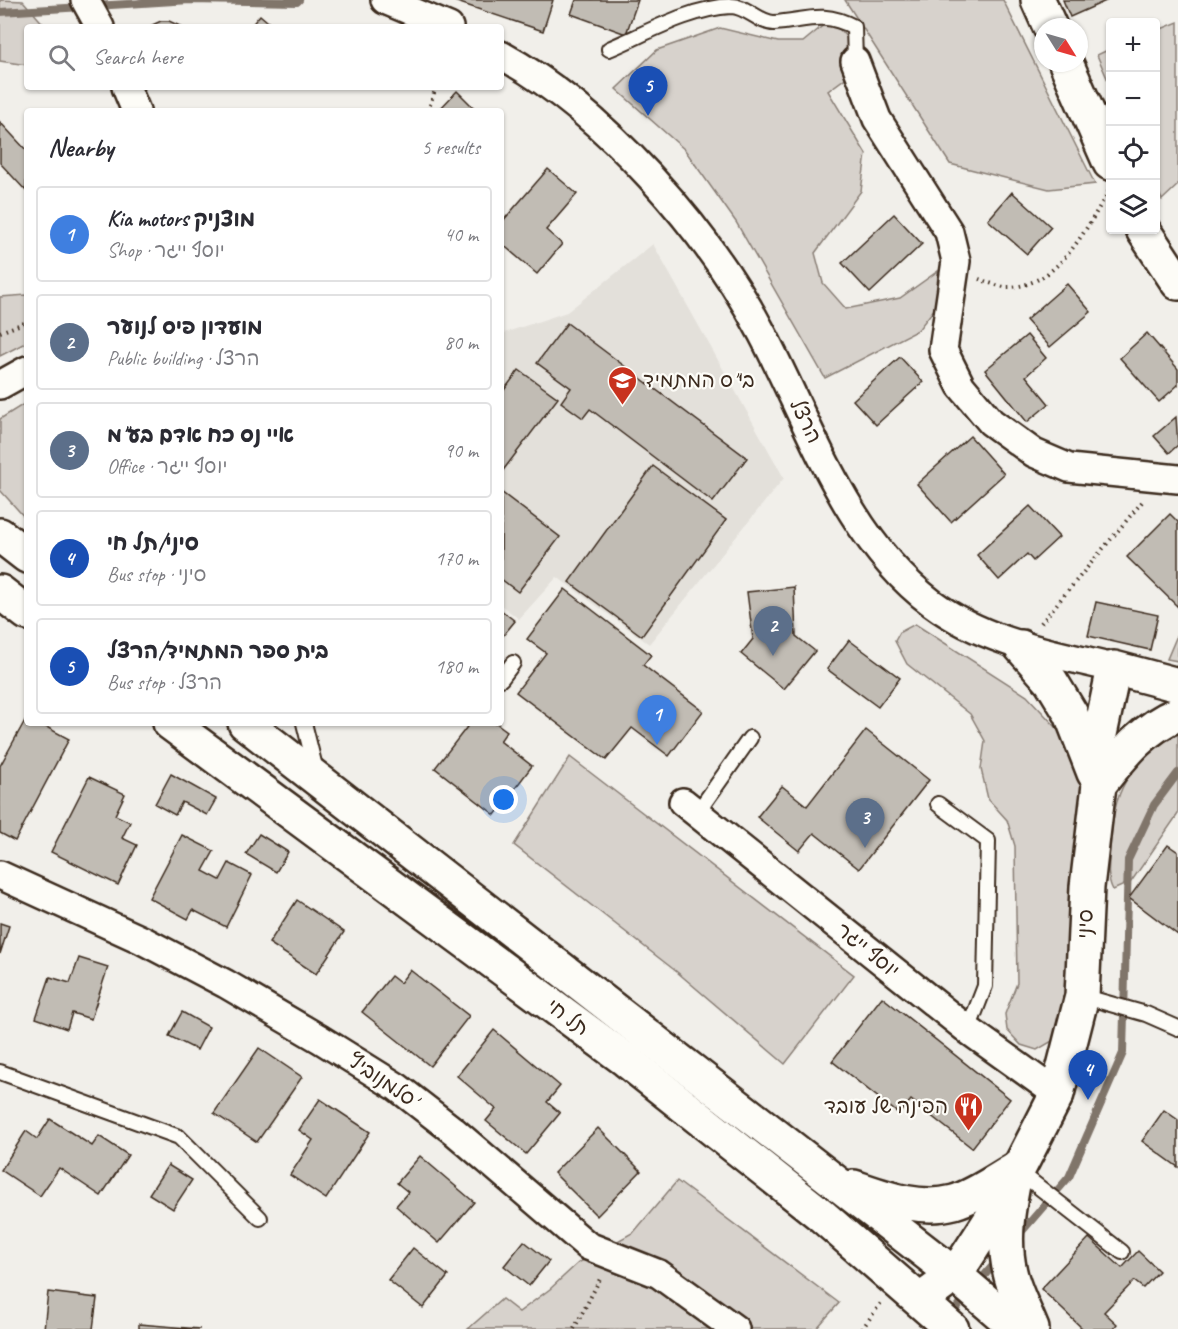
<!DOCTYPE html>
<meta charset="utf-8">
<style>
body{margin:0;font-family:Caveat,"Playpen Sans Hebrew",sans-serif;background:#f2f2f3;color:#2b2b33}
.controls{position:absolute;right:18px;top:18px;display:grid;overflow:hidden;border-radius:6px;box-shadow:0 2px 4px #0004}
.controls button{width:54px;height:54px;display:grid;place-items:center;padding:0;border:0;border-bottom:2px solid #e1e1e2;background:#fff;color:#2b2b33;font:30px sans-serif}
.compass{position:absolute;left:1034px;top:18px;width:54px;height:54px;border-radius:50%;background:#fff;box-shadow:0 2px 4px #0004;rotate:127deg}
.you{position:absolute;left:504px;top:800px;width:21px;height:21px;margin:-15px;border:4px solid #fff;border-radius:50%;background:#1a73e8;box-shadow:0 0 0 9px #1a73e833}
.badge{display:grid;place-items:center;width:39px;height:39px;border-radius:50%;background:#c8321e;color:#fff;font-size:20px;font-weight:700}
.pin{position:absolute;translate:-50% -50px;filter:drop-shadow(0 2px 3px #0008)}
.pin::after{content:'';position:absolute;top:32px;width:21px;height:18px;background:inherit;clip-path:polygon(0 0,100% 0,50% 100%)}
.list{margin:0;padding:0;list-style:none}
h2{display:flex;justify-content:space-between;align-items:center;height:78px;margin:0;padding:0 24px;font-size:26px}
h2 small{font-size:20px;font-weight:400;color:#7c7c81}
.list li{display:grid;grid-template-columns:39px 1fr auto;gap:18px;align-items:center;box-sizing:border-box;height:96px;margin:0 12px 12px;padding:0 12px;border:2px solid #e1e1e2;border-radius:6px}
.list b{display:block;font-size:22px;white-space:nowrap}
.list p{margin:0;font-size:20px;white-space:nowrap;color:#7c7c81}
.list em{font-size:20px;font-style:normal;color:#7c7c81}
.icon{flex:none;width:33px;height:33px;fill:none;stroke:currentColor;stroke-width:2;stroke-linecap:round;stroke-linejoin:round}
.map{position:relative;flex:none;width:1178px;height:1329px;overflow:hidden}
.search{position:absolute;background:#fff;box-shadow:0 2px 4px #0004;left:24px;top:24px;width:480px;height:66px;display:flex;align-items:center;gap:15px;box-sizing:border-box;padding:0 21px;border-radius:6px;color:#7c7c81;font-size:22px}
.panel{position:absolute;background:#fff;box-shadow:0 2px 4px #0004;left:24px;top:108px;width:480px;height:618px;border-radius:6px}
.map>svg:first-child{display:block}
.built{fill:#e3e0da}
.green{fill:#d7d2cc;stroke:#897e75;stroke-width:1.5}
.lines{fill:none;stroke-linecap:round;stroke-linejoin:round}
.stream{stroke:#80746b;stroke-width:8}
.building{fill:#c1bcb4;stroke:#3b2a1e;stroke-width:1.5}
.service-casing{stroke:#3b2a1e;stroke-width:18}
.minor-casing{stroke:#3b2a1e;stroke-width:32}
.tertiary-casing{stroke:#3b2a1e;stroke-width:38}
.trunk-casing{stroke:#3b2a1e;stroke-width:38}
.path{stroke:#3b2a1e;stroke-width:4;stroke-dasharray:1.5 4.5;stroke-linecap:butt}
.service{stroke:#fdfcf7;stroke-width:14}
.minor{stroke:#fdfcf7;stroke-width:27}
.tertiary{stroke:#fdfcf7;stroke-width:33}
.trunk{stroke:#fdfcf7;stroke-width:33}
.labels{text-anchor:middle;stroke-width:4.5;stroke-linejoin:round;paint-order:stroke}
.poi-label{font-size:21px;fill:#3b2a1e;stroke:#fdfcf7;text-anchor:start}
.street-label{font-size:21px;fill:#3b2a1e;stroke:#fdfcf7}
</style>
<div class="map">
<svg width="1178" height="1329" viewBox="0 0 1178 1329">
<rect width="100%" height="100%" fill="#f1efea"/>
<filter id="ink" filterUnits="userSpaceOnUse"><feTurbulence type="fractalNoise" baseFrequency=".0167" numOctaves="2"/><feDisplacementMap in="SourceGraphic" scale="12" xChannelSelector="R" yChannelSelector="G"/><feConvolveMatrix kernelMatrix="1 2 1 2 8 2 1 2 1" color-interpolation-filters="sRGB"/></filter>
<g filter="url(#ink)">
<path class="built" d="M653 244 784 478 649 644 557 577 519 619 501 605V334L567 312Z"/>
<g class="green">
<path d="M0 0 23 1 46 27H27V65L0 61Z"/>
<path d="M845 0H1003L1095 184 1049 189 950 164Z"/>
<path d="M831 19 867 62 828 91 866 154 861 191 815 253 823 283 846 309 900 298 938 271 936 307 918 330 825 378 736 222 685 150 616 89 657 50 720 28 778 42H803Z"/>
<path d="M1178 22V185L1162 200 1156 186V31Z"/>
<path d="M1110 49V85L1097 55Z"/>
<path d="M27 295V342L0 356V297Z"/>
<path d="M27 402V520L0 490V419Z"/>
<path d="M915 624 1027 696 1057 728 1070 753 1085 796 1073 978 1054 1040 1037 1050 1021 1045 1007 1030 1005 1014 1017 983 1015 846 1007 820 988 799 981 769 985 741 970 714 907 664 895 641 900 632Z"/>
<path d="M1178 633V661L1167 659Z"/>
<path d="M1176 729H1178V814L1131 882 1113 890C1106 877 1109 864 1110 850 1114 783 1127 772 1176 729Z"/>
<path d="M570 757 854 975 785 1064 677 972 514 845Z"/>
<path d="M677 1181 839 1303 816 1329H468L502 1299 519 1312 550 1289 578 1263 634 1232Z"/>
</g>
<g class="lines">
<g class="stream">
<path d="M95 6 190 0 297 2 299 0"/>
<path d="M0 12 83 7"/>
<path d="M1017 1237 1069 1177 1123 1053 1128 860 1154 805 1178 773"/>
<path d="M976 1285 998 1260"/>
<path d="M949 1317 967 1296"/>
</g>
</g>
<g class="building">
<path d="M451 0H553L543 31Z"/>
<path d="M576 0H638L626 34 571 14Z"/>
<path d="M1063 0H1108L1070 17Z"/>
<path d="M260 15 274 27H250Z"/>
<path d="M161 21H169L182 27H148Z"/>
<path d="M457 91 477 111H438Z"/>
<path d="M0 122 27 151 26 191 0 163Z"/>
<path d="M548 169 577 194 546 230 562 244 537 274 501 243V223Z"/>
<path d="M1012 192 1051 227 1027 254 988 220Z"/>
<path d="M894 214 922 244 870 293 842 263Z"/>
<path d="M1067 284 1091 312 1050 347 1026 320Z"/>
<path d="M567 323 747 458 713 502 590 409 583 418 561 402 571 388 537 363Z"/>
<path d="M1147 333 1178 369V385L1159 402 1120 358Z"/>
<path d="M1027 335 1046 358 1026 376 1049 404 1027 422 985 370Z"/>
<path d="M900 357 923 382 876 425 853 400Z"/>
<path d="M519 370 558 398 501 473V394Z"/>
<path d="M1176 417 1178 445 1169 453 1154 436Z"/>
<path d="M970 436 1004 474 951 522 917 484Z"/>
<path d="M653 466 726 520 642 636 569 582Z"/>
<path d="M501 492 560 537 518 592 501 579Z"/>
<path d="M1030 506 1059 537 1033 561 1027 554 999 580 977 555Z"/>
<path d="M1170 514 1178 522V607L1127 557Z"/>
<path d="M794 587 796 636 815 651 784 689 741 654 753 639 747 592Z"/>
<path d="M565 589 651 655 643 665 703 711 669 756 632 728 606 760 516 692 546 653 527 639Z"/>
<path d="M1096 602 1158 615 1150 650 1088 636Z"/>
<path d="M501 610 515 621 501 638Z"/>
<path d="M849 640 900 678 878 707 827 669Z"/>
<path d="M27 717V723H39L69 739 15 841 0 833V766Z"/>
<path d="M470 723H496L507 731 500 741 532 766 495 815 435 768Z"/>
<path d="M866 730 929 780 859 869 814 833 799 851 757 817 782 786 807 806Z"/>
<path d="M171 774 216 799 207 815 182 802 175 815 155 804Z"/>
<path d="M89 777 125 794 115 815 130 822 122 838 137 845 118 885 51 852Z"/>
<path d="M259 834 288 852 276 872 246 854Z"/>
<path d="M182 835 214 851 203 871 220 880 229 863 252 875 226 927 193 910 188 919 149 898Z"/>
<path d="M1168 845 1178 852V935L1129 898Z"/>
<path d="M297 900 344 932 316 974 269 943Z"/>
<path d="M0 923 9 926 0 954Z"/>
<path d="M79 958 108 967 91 1019 72 1013 67 1029 36 1018 50 977 70 983Z"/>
<path d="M410 970 469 1016 430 1066 362 1012 391 976 400 983Z"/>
<path d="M882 997 1010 1099 972 1148 911 1100 899 1114 832 1061Z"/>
<path d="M182 1012 209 1027 197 1050 169 1036Z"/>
<path d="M494 1030 560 1086 547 1102 560 1113 526 1154 486 1121 496 1109 457 1076Z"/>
<path d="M259 1048 302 1077 257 1142 214 1113Z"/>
<path d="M320 1099 370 1132 326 1199 290 1175 313 1140 299 1130Z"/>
<path d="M1164 1110 1178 1120V1167L1142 1141Z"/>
<path d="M50 1119 92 1146 99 1136 128 1155 101 1196 59 1168 40 1196 1 1170 26 1131 37 1139Z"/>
<path d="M598 1128 641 1171 597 1216 554 1173Z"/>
<path d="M420 1156 474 1202 439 1243 396 1206 408 1192 397 1183Z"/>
<path d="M168 1165 192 1180 173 1209 149 1194Z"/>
<path d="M1089 1238 1122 1268 1138 1251 1159 1271 1143 1288 1134 1281 1104 1312 1117 1324 1113 1329H1083L1041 1289Z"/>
<path d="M524 1241 549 1261 529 1286 504 1266Z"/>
<path d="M413 1248 448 1276 423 1308 388 1280Z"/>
<path d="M48 1292 97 1298 93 1329H44Z"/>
<path d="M139 1324 200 1329H139Z"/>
</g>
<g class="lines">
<defs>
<g id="service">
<path d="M609 49C647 33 690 8 731 6 746 6 760 23 774 23 806 21 822 10 854 27L855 61"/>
<path d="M501 679 513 663"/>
<path d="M304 723 315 767"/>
<path d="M938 804 988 841 985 986 968 1030"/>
<path d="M697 813 750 738"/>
<path d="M1082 996 1146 1014 1178 1028"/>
<path d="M0 1072 179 1137 260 1218"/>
<path d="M1017 1170 1122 1252"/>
</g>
<g id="minor">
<path d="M85 0 100 27"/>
<path d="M385 0 449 27"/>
<path d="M501 55C604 111 708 230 762 333 810 424 846 539 932 603 986 643 1051 653 1114 668"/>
<path d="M855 61 877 119 949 232 956 261 943 350 961 386 991 422 1034 453 1069 468 1178 479"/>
<path d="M126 87 136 111"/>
<path d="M0 385 27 370"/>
<path d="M683 802 968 1030 1057 1094"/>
<path d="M0 875 142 940 226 984 320 1039 397 1087 455 1132 588 1246 659 1274 735 1329"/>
</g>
<g id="tertiary">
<path d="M1038 0 1050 27"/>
<path d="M1066 63 1110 163"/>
<path d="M1143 230 1178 283"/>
<path d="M1021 647 1051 681 1071 714 1094 773"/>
<path d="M1099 785C1122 756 1143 728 1178 714"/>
<path d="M921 1300 955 1275 999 1207 1057 1094 1082 996 1087 887 1099 785V739L1114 668 1178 685"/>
</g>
<g id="trunk">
<path d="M0 535 27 556"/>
<path d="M0 592 27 613"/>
<path d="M170 723 626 1060 820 1214 952 1329"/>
<path d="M245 723 955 1275 1018 1329"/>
<path d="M1016 1169C1009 1204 1002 1237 1010 1272 1014 1291 1025 1311 1032 1329"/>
<path d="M854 1187C886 1198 920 1211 954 1202 975 1196 997 1180 1016 1169"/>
</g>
</defs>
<use href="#service" class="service-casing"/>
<use href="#minor" class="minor-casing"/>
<use href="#tertiary" class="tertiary-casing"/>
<use href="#trunk" class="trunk-casing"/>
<g class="path">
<path d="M428 111 436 87"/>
<path d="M979 279C987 282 997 286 1005 287 1058 289 1086 228 1109 191"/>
<path d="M0 332 27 322"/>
<path d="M1041 623 1142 502"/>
<path d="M574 1329 600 1279"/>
<path d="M862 1329 881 1303"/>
</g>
<use href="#service" class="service"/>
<use href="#minor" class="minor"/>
<use href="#tertiary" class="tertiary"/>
<use href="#trunk" class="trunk"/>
</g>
</g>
<defs>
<symbol id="school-pin" viewBox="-11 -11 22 30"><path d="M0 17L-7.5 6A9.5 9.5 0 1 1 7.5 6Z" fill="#c8321e" stroke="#fdfcf7"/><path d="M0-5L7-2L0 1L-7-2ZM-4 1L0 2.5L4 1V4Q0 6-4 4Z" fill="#fff"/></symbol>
<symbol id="restaurant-pin" viewBox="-11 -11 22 30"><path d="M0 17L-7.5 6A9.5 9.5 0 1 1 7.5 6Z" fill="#c8321e" stroke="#fdfcf7"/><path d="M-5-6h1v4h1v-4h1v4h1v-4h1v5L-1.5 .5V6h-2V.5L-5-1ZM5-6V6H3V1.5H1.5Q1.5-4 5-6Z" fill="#fff"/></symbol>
</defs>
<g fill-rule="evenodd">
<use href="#school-pin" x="606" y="364" width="33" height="45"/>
<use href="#restaurant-pin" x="952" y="1090" width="33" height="45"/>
</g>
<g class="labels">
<g class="poi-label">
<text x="643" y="387">בי"ס המתמיד</text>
<text x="948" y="1113" text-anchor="end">הפינה של עובד</text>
</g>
<g class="street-label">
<text transform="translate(806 421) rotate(64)" y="7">הרצל</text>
<text transform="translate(1085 924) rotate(-87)" y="7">סיני</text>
<text transform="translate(868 950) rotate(39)" y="7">יוסף ייגר</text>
<text transform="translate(568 1017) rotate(36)" y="7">תל חי</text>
<text transform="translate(383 1080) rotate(34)" y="7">סלמנוביץ'</text>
</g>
</g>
</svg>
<div class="controls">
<button>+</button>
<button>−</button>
<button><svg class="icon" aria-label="locate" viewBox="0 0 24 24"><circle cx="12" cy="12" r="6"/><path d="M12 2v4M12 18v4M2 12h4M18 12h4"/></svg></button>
<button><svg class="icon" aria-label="layers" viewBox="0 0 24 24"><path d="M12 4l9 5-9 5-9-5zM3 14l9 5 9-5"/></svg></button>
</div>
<svg class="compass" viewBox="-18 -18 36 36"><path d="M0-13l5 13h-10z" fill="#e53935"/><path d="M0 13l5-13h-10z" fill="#7c7c81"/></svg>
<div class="you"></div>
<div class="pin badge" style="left:657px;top:745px;background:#3f7fe0">1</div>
<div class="pin badge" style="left:773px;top:656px;background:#5c6f8a">2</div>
<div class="pin badge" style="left:865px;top:848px;background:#5c6f8a">3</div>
<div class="pin badge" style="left:1088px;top:1100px;background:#1a4fb4">4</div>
<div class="pin badge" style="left:648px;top:116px;background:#1a4fb4">5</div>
<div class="search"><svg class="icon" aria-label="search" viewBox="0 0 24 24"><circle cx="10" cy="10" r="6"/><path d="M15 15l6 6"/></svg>Search here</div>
<section class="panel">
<h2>Nearby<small>5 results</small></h2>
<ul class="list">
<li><span class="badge" style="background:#3f7fe0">1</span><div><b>Kia motors מוצניק</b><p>Shop · יוסף ייגר</p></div><em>40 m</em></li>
<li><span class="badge" style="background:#5c6f8a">2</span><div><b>מועדון פיס לנוער</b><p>Public building · הרצל</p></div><em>80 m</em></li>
<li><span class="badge" style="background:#5c6f8a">3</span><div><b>איי נס כח אדם בע&quot;מ</b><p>Office · יוסף ייגר</p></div><em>90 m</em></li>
<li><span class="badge" style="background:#1a4fb4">4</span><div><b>סיני/תל חי</b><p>Bus stop · סיני</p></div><em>170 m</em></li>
<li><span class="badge" style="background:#1a4fb4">5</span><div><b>בית ספר המתמיד/הרצל</b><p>Bus stop · הרצל</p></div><em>180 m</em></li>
</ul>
</section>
</div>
